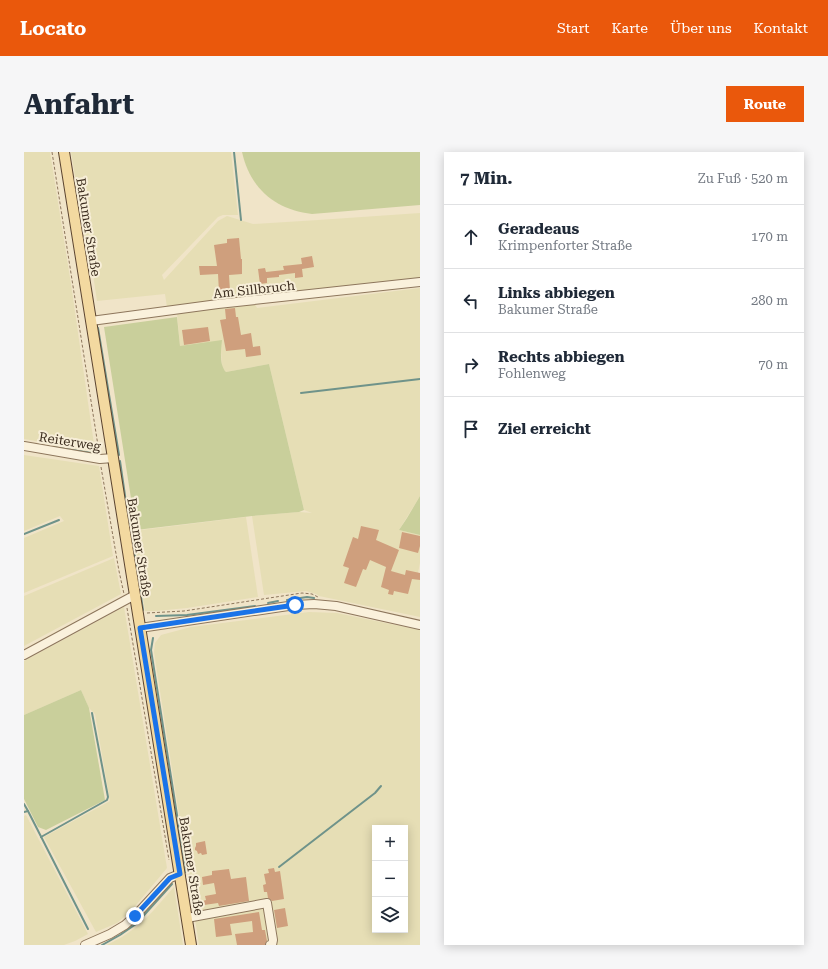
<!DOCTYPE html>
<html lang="de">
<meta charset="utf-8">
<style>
body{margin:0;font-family:"Roboto Serif",serif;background:#f6f6f7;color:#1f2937}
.controls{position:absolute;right:12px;bottom:12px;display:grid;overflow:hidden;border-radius:0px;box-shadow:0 2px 10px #0003}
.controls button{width:36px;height:36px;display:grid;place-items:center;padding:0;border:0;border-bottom:1px solid #e0e1e3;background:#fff;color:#1f2937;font:20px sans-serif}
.stop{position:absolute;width:12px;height:12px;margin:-9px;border:3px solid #1a73e8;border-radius:50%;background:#fff}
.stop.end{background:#1a73e8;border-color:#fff;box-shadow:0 1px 4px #0008}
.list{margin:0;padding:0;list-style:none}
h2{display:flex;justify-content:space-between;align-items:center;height:52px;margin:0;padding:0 16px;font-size:17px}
h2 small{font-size:13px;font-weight:400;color:#747a83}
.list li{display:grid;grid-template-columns:26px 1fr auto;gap:12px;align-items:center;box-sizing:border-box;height:64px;padding:0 16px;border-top:1px solid #e0e1e3}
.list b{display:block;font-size:15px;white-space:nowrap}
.list p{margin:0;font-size:13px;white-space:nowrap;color:#747a83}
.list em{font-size:13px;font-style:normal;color:#747a83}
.icon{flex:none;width:22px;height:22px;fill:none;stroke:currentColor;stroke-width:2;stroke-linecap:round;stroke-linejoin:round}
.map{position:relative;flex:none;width:396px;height:793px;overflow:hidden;border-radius:0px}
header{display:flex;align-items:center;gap:24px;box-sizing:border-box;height:56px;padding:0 20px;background:#ea580c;color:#fff}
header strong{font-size:19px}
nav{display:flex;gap:22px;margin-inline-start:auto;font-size:14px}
.intro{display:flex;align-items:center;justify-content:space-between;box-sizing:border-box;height:96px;padding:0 24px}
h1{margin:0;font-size:28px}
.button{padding:10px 18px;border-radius:0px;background:#ea580c;color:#fff;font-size:14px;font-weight:700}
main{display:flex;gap:24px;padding:0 24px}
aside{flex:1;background:#fff;border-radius:0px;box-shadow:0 2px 10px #0003}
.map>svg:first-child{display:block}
.farmland{fill:#e6deb5;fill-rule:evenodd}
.green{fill:#c9cf9b}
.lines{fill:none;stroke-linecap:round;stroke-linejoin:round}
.stream{stroke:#6f938a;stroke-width:2}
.building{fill:#cf9f7d}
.minor-casing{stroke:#8d765c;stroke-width:10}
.major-casing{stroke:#5b4430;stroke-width:12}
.path{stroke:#8d765c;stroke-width:1;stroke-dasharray:3 2;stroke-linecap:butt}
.minor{stroke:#faf1dc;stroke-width:8}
.major{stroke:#f3d9a0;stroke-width:10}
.route{stroke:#1a73e8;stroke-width:5}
.labels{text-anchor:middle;stroke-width:4;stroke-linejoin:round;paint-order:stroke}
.street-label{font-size:13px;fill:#3d2e20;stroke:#f7eed8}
</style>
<header>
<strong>Locato</strong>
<nav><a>Start</a><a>Karte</a><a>Über uns</a><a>Kontakt</a></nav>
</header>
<div class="intro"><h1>Anfahrt</h1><a class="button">Route</a></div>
<main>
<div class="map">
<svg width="396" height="793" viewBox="0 0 396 793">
<rect width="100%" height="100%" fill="#f0e4c8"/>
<g class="farmland">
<path d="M0 0H26L47 132 71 299 0 287Z"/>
<path d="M47 0H207L214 63H199L194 65 138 123 140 128 194 69 203 64 229 72 294 68 396 61V127L231 143 143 155 141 142 73 149 69 122 65 109Z"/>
<path d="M396 136V344L375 378 396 383V411L394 421 396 422V465L295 444 292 442 282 439 240 443 228 364 275 360 288 361 280 358 245 212 202 220 198 216 197 199 156 194 153 161 231 152 233 156Z"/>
<path d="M0 303 75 314 89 404 0 441V386L40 369 36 364 0 379Z"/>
<path d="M222 365 234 445 163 456 132 459H121L109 379Z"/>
<path d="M90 406 97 442 0 494V444Z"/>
<path d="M100 455 143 716 107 759 93 771 72 780 20 685 86 649 71 562 65 556 57 538 0 563V509Z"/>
<path d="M285 460 313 461 396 478V793H175L130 500 131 491 137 483 167 475ZM351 676H381V778H351Z"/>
<path d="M2 663 64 782 51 789 40 793H0V664Z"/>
<path d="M150 735 159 793H83L98 785 114 774 129 759Z"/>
</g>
<g class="green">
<path d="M218 0H396V53L288 62C251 58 226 36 218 0Z"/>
<path d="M153 165 156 194 198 188C197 198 195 213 202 220L245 212 280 358 275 360 228 364 112 378 80 175Z"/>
<path d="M396 344V383L375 378 383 366Z"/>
<path d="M57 538 65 556 81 648 22 678 14 675 0 647V563Z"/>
</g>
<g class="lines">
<g class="stream">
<path d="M210 0 217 68"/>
<path d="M74 176 95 303"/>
<path d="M277 241 396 227"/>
<path d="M28 295 68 301"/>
<path d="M96 309 106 378"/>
<path d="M0 382 35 368"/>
<path d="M108 385 119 458"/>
<path d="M263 448 283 445 290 446"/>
<path d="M244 451 254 449"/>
<path d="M132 464 163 463 231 454"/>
<path d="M129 486 127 498 162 720"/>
<path d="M0 652 4 659 0 660"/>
<path d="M4 659 64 777"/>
<path d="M17 685 83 648 84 645 68 561"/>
<path d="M255 715 351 641 357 634"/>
<path d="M78 793 96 783 112 772 148 732"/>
</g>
</g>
<g class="building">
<path d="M215 86 217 107H218V122L205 123 206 139 195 140 194 122 176 123 175 114H193L190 93 203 91V87Z"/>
<path d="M288 104 290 115 278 117 279 125 271 126V121L255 123V125L243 126V131L236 132 234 117 241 116 242 120 260 118 259 114 278 112 277 106Z"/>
<path d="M211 156 212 165H214L217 183 227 181 229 195 236 194 237 203 222 205 221 197 202 199 196 168 202 167 201 157Z"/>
<path d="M184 175 186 189 160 193 158 178Z"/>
<path d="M337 374 355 378 352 388 375 398 367 419 381 423 382 418 396 421V428L388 427 384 442 370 439 369 443 364 442 365 438 357 435 362 415 346 408 342 418 339 417 332 435 320 431 325 416 319 414 329 385 334 387Z"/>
<path d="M378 380 396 384V394L394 401 375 396Z"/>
<path d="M181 689 183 702 178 703 177 701 174 702 173 699 171 698V696L172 694V691Z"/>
<path d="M250 716 251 720 256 719 260 747 248 749 244 746 243 740H240L239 733 242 732 240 722 245 721 244 717Z"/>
<path d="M205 717 207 727 222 725 225 749 195 754 194 751 180 753 179 749 182 748 181 744 192 742 190 731 179 733 178 725 188 723V719Z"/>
<path d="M261 756 264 774 253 776 250 758Z"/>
<path d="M235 760 238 778H241L243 789 241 793H213L211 782 229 780 228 769 206 772 208 783 192 785 190 767Z"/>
</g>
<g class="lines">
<defs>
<g id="minor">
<path d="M67 169 194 152 396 130"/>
<path d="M0 294 76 307 89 306"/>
<path d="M116 476 271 453 290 452 312 454 396 473"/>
<path d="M0 503 111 443"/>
<path d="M163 766 243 751 249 788 248 793H246"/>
<path d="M61 793 86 782 101 773 111 764 146 726 156 722"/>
</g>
<path id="major" d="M40 0 167 793"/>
</defs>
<use href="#minor" class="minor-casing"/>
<use href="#major" class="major-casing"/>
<g class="path">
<path d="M28 0 75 300"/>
<path d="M77 315 95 419 100 442"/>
<path d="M103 456 145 708"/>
<path d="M123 461 160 459 278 441 288 442 294 445"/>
</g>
<use href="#minor" class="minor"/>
<use href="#major" class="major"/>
</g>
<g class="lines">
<path class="route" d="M111 764 146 726 156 722 116 476 271 453"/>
</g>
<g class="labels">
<g class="street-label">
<text transform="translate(65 75) rotate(81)" y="5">Bakumer Straße</text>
<text transform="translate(230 137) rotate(-6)" y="5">Am Sillbruch</text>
<text transform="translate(46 289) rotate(9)" y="5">Reiterweg</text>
<text transform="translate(116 395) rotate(81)" y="5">Bakumer Straße</text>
<text transform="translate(168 714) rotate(81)" y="5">Bakumer Straße</text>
</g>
</g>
</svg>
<div class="controls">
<button>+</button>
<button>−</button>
<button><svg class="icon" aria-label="layers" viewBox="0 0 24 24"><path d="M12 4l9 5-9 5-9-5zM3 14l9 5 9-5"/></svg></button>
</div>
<div class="stop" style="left:271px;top:453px"></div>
<div class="stop end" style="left:111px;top:764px"></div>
</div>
<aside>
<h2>7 Min.<small>Zu Fuß · 520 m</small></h2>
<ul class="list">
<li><svg class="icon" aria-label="ahead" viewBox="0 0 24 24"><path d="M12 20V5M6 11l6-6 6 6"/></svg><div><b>Geradeaus</b><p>Krimpenforter Straße</p></div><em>170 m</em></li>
<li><svg class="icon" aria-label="left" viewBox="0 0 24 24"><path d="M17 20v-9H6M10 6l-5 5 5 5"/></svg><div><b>Links abbiegen</b><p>Bakumer Straße</p></div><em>280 m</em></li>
<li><svg class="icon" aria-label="right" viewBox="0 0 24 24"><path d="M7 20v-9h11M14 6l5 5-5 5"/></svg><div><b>Rechts abbiegen</b><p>Fohlenweg</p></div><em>70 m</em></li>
<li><svg class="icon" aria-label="arrive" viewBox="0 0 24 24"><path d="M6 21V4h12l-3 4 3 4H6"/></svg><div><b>Ziel erreicht</b></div></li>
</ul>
</aside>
</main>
